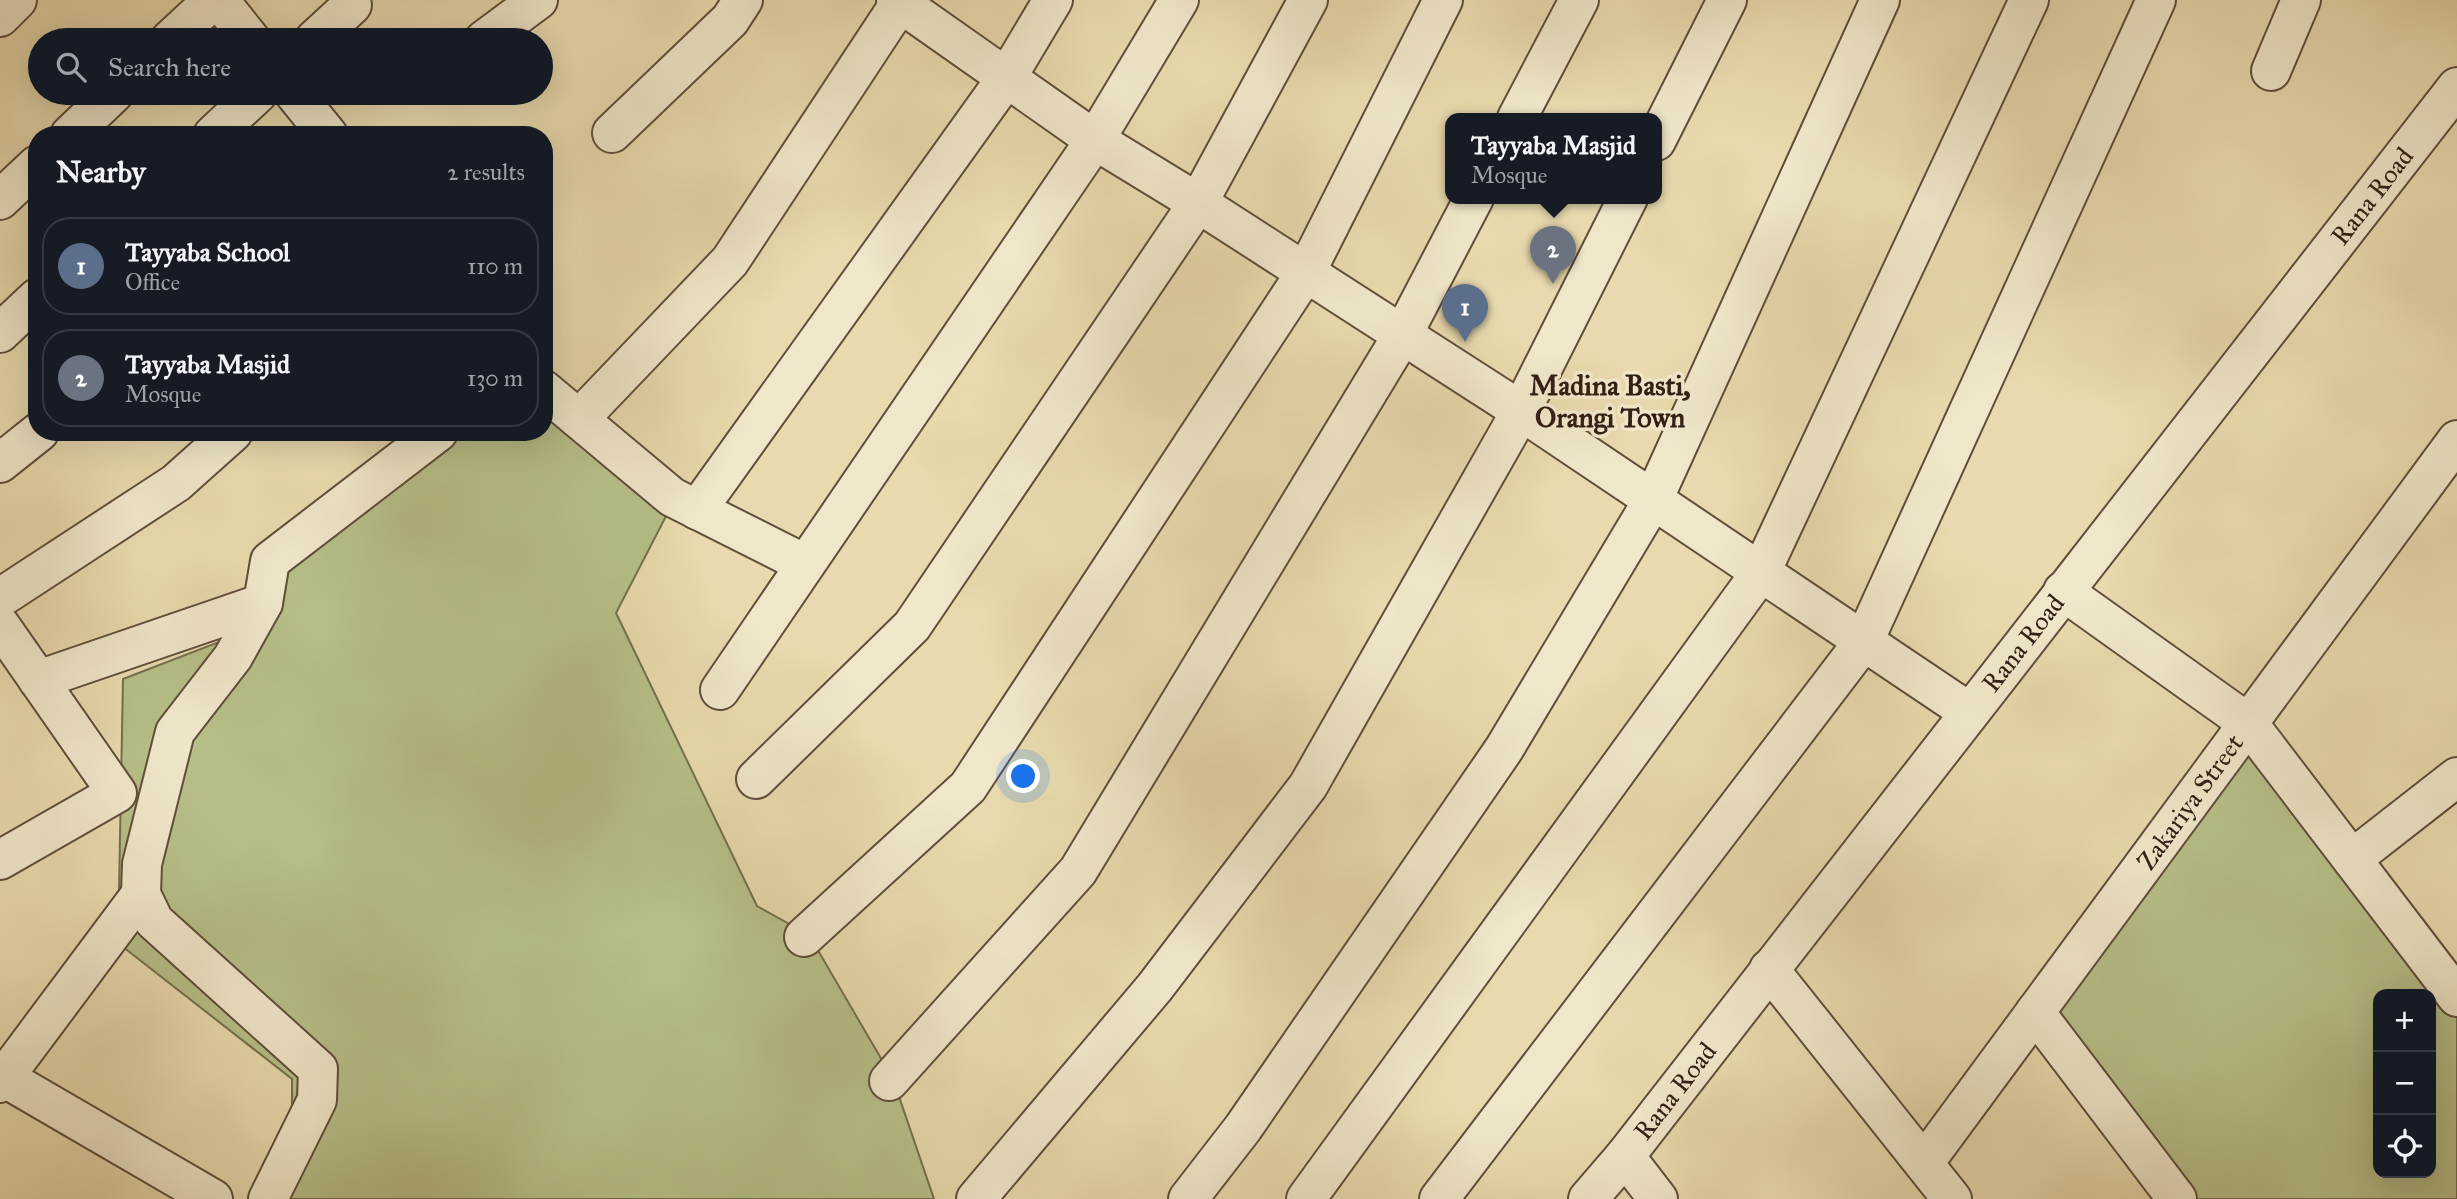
<!DOCTYPE html>
<meta charset="utf-8">
<style>
body{margin:0;font-family:"IM FELL Great Primer",serif;background:#242831;color:#f1f3f6}
.controls{position:absolute;right:21px;bottom:21px;display:grid;overflow:hidden;border-radius:14px;box-shadow:0 7px 28px #0002}
.controls button{width:63px;height:63px;display:grid;place-items:center;padding:0;border:0;border-bottom:2px solid #363941;background:#171b24;color:#f1f3f6;font:35px sans-serif}
.you{position:absolute;left:1024px;top:777px;width:24px;height:24px;margin:-18px;border:5px solid #fff;border-radius:50%;background:#1a73e8;box-shadow:0 0 0 10px #1a73e833}
.badge{display:grid;place-items:center;width:46px;height:46px;border-radius:50%;background:#c59692;color:#fff;font-size:23px;font-weight:700}
.pin{position:absolute;translate:-50% -58px;filter:drop-shadow(0 2px 4px #0008)}
.pin::after{content:'';position:absolute;top:37px;width:24px;height:21px;background:inherit;clip-path:polygon(0 0,100% 0,50% 100%)}
.popup{position:absolute;left:1445px;top:113px;width:217px;height:91px;box-sizing:border-box;display:grid;place-content:center;border-radius:14px;background:#171b24;filter:drop-shadow(0 2px 5px #0005);font-size:23px;white-space:nowrap;color:#9ea1a6}
.popup b{font-size:26px;color:#f1f3f6}
.popup::after{content:'';position:absolute;left:50%;top:100%;margin-left:-14px;border:14px solid transparent;border-top-color:#171b24}
.list{margin:0;padding:0;list-style:none}
h2{display:flex;justify-content:space-between;align-items:center;height:91px;margin:0;padding:0 28px;font-size:30px}
h2 small{font-size:23px;font-weight:400;color:#9ea1a6}
.list li{display:grid;grid-template-columns:46px 1fr auto;gap:21px;align-items:center;box-sizing:border-box;height:98px;margin:0 14px 14px;padding:0 14px;border:2px solid #363941;border-radius:28px}
.list b{display:block;font-size:26px;white-space:nowrap}
.list p{margin:0;font-size:23px;white-space:nowrap;color:#9ea1a6}
.list em{font-size:23px;font-style:normal;color:#9ea1a6}
.icon{flex:none;width:38px;height:38px;fill:none;stroke:currentColor;stroke-width:2;stroke-linecap:round;stroke-linejoin:round}
.map{position:relative;flex:none;width:2457px;height:1199px;overflow:hidden}
.search{position:absolute;background:#171b24;box-shadow:0 7px 28px #0002;left:28px;top:28px;width:525px;height:77px;display:flex;align-items:center;gap:18px;box-sizing:border-box;padding:0 24px;border-radius:38px;color:#9ea1a6;font-size:26px}
.panel{position:absolute;background:#171b24;box-shadow:0 7px 28px #0002;left:28px;top:126px;width:525px;height:315px;border-radius:28px}
.map>svg:first-child{display:block}
.green{fill:#b7bf89;stroke:#74704f;stroke-width:2;fill-rule:evenodd}
.lines{fill:none;stroke-linecap:round;stroke-linejoin:round}
.minor-casing{stroke:#604e3b;stroke-width:42}
.minor{stroke:#f0e7ca;stroke-width:38}
.labels{text-anchor:middle;stroke-width:7;stroke-linejoin:round;paint-order:stroke}
.street-label{font-size:26px;fill:#322015;stroke:#f0e7ca}
.neighbourhood-label{font-size:28px;font-weight:bold;fill:#322015;stroke:#f0e7ca}
</style>
<div class="map">
<svg width="2457" height="1199" viewBox="0 0 2457 1199">
<rect width="100%" height="100%" fill="#e8daae"/>
<filter id="stains"><feTurbulence type="fractalNoise" baseFrequency=".00286" numOctaves="4"/><feColorMatrix values="0 0 0 0 .2 0 0 0 0 .09 0 0 0 0 .02 0 0 0 .5 -.17"/></filter>
<radialGradient id="worn" r=".72"><stop offset=".6" stop-color="#630" stop-opacity="0"/><stop offset="1" stop-color="#630" stop-opacity=".3"/></radialGradient>
<g class="green">
<path d="M544 384 677 495 616 613 757 906 809 935 893 1079 934 1199H287L292 1185V1079L118 943 123 679 263 625 275 559 440 432H544Z"/>
<path d="M2238 738 2457 1009V1199H2177L2035 1012ZM2378 994H2431V1173H2378Z"/>
</g>
<g class="lines">
<defs>
<g id="minor">
<path d="M219 0 251 40"/>
<path d="M896 0 1095 140 1198 203 1521 411 1969 712"/>
<path d="M0 17 17 0"/>
<path d="M170 40 213 0"/>
<path d="M314 40 352 5"/>
<path d="M484 40 538 0"/>
<path d="M2271 71 2301 0"/>
<path d="M294 93 328 135"/>
<path d="M1517 118 1579 0"/>
<path d="M612 133 730 20 743 0"/>
<path d="M70 135 114 93"/>
<path d="M213 135 258 93"/>
<path d="M1656 141 1727 0"/>
<path d="M0 200 37 165"/>
<path d="M0 333 37 298"/>
<path d="M544 390 672 497 805 564"/>
<path d="M579 419 730 261 902 0"/>
<path d="M0 463 39 432"/>
<path d="M697 510 1007 77 1053 0"/>
<path d="M2063 591 2248 723 2457 997"/>
<path d="M0 598 176 483 233 432"/>
<path d="M263 603 233 657 175 732 142 864 141 894 154 921 318 1069 317 1100 268 1199"/>
<path d="M0 625 117 793 0 860"/>
<path d="M38 680 263 603 270 561 438 432"/>
<path d="M720 690 1095 140 1179 0"/>
<path d="M756 779 912 626 1198 203 1308 0"/>
<path d="M2352 859 2457 777"/>
<path d="M804 937 968 787 1306 272 1443 0"/>
<path d="M1769 969 1952 1199"/>
<path d="M2035 1012 2177 1199"/>
<path d="M5 1078 213 1199"/>
<path d="M889 1081 1078 871 1403 334 1474 198"/>
<path d="M0 1083 141 894"/>
<path d="M1625 1156 1658 1199"/>
<path d="M1924 1163 2457 440"/>
<path d="M976 1199 1155 987 1308 786 1521 411 1628 198"/>
<path d="M1188 1199 1243 1128 1504 749 1653 500 1880 0"/>
<path d="M1306 1199 1761 572 2029 0"/>
<path d="M1439 1199 1864 641 2156 0"/>
<path d="M1588 1199 1625 1156 2457 87"/>
</g>
</defs>
<use href="#minor" class="minor-casing"/>
<use href="#minor" class="minor"/>
</g>
<g class="labels">
<g class="street-label">
<text transform="translate(2372 196) rotate(-52)" y="9">Rana Road</text>
<text transform="translate(2023 643) rotate(-52)" y="9">Rana Road</text>
<text transform="translate(2190 802) rotate(-54)" y="9">Zakariya Street</text>
<text transform="translate(1675 1091) rotate(-52)" y="9">Rana Road</text>
</g>
<g class="neighbourhood-label">
<text x="1610" y="395">Madina Basti,<tspan x="1610" dy="32">Orangi Town</tspan></text>
</g>
</g>
<rect width="100%" height="100%" filter="url(#stains)"/>
<rect width="100%" height="100%" fill="url(#worn)"/>
</svg>
<div class="controls">
<button>+</button>
<button>−</button>
<button><svg class="icon" aria-label="locate" viewBox="0 0 24 24"><circle cx="12" cy="12" r="6"/><path d="M12 2v4M12 18v4M2 12h4M18 12h4"/></svg></button>
</div>
<div class="you"></div>
<div class="pin badge" style="left:1465px;top:342px;background:#5c6f8a">1</div>
<div class="pin badge" style="left:1553px;top:284px;background:#6b7280">2</div>
<div class="popup"><b>Tayyaba Masjid</b>Mosque</div>
<div class="search"><svg class="icon" aria-label="search" viewBox="0 0 24 24"><circle cx="10" cy="10" r="6"/><path d="M15 15l6 6"/></svg>Search here</div>
<section class="panel">
<h2>Nearby<small>2 results</small></h2>
<ul class="list">
<li><span class="badge" style="background:#5c6f8a">1</span><div><b>Tayyaba School</b><p>Office</p></div><em>110 m</em></li>
<li><span class="badge" style="background:#6b7280">2</span><div><b>Tayyaba Masjid</b><p>Mosque</p></div><em>130 m</em></li>
</ul>
</section>
</div>
